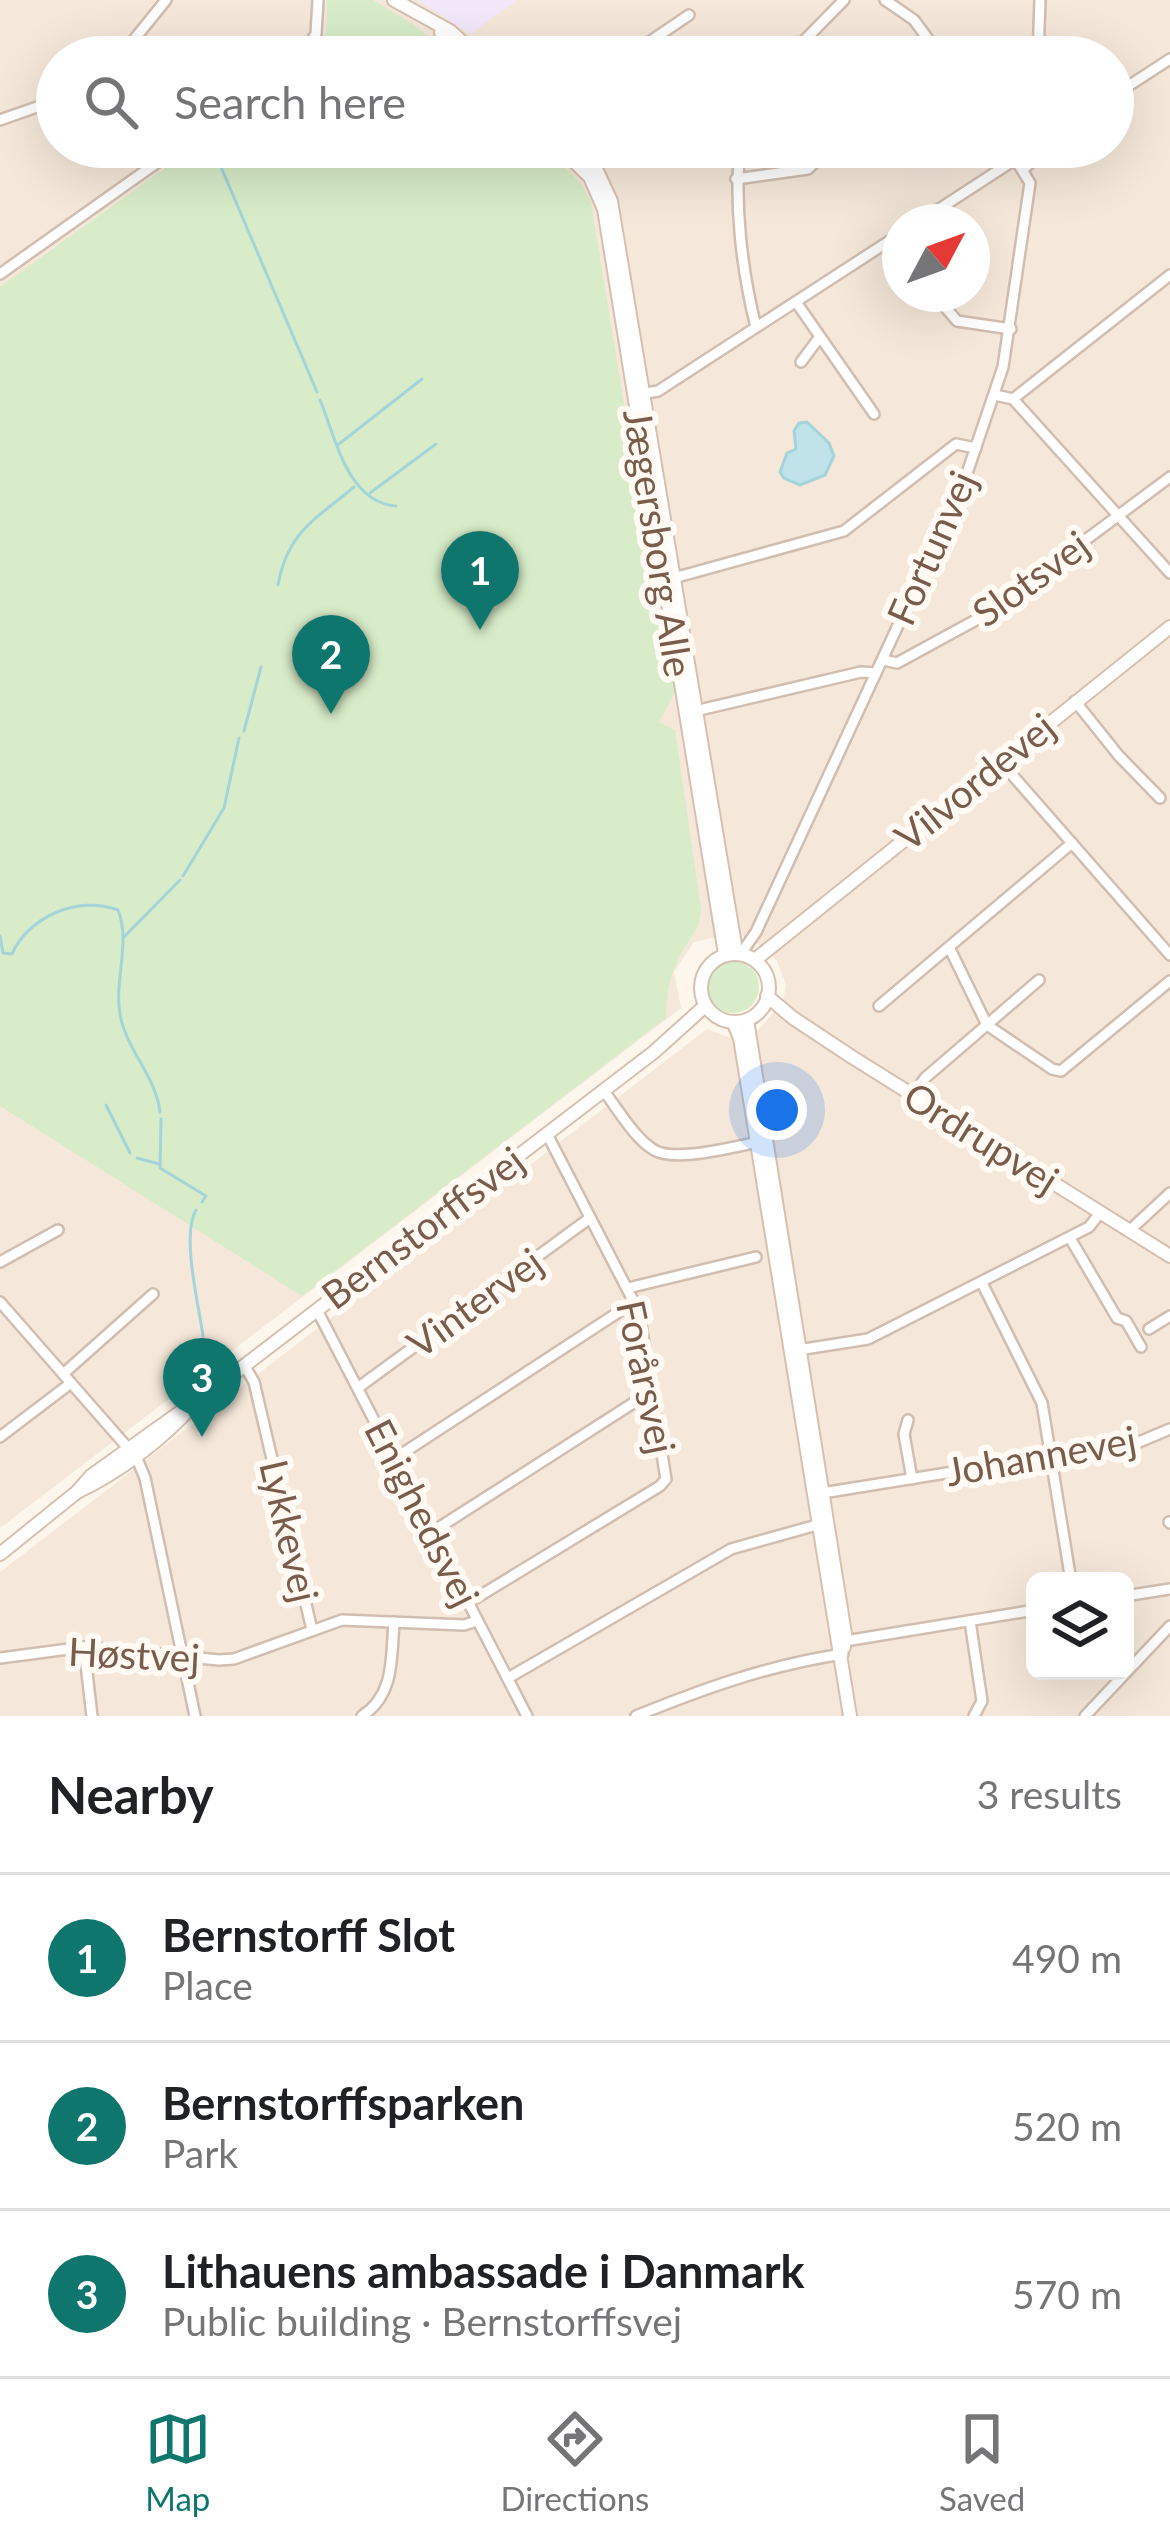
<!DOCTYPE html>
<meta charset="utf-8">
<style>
body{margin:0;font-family:Lato,sans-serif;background:#f2f2f2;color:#202124}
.controls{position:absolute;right:36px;bottom:36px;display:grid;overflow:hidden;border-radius:18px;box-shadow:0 12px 48px #0002}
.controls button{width:108px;height:108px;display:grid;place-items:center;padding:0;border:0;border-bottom:3px solid #e0e0e0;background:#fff;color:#202124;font:60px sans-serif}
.compass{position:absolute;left:882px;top:204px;width:108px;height:108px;border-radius:50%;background:#fff;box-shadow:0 12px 48px #0002;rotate:49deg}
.you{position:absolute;left:777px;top:1110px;width:42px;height:42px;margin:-30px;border:9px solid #fff;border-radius:50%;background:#1a73e8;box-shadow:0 0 0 18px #1a73e833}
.badge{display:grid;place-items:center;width:78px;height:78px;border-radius:50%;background:#0f766e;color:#fff;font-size:39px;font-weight:700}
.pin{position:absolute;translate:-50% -99px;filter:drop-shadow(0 3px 6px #0008)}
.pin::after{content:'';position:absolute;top:63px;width:42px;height:36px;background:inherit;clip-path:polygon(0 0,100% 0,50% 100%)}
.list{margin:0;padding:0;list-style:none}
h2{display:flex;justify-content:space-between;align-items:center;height:156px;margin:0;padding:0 48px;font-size:51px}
h2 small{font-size:39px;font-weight:400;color:#757577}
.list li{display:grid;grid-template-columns:78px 1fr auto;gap:36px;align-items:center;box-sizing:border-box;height:168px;padding:0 48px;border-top:3px solid #e0e0e0}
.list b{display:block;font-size:45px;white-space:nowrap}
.list p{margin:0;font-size:39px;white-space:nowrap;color:#757577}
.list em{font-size:39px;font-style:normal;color:#757577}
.icon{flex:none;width:66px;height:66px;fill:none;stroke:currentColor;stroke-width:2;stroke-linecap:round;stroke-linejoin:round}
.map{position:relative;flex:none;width:1170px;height:1716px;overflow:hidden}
.search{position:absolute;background:#fff;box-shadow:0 12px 48px #0002;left:36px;right:36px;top:36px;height:132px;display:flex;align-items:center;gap:30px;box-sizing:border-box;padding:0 42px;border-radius:66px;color:#757577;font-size:45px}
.sheet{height:660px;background:#fff}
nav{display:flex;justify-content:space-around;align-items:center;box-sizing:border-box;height:168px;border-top:3px solid #e0e0e0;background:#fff;font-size:33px;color:#757577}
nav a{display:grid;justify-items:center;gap:6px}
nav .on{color:#0f766e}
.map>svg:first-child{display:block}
.residential{fill:#f5e8da;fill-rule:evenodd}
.education{fill:#f3e8fa}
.green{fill:#d8ecc9}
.water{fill:#bfe3e8;stroke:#a5d3da;stroke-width:3}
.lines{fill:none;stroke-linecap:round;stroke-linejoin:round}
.stream{stroke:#a5d3da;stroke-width:3}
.street-casing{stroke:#d1beb0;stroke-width:14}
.secondary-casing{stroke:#d6c0b0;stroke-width:16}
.street{stroke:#fff;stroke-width:9}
.secondary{stroke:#fff;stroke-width:12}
.labels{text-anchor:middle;stroke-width:12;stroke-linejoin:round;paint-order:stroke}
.street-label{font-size:39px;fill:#7a5c4d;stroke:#fffaf3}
</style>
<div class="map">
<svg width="1170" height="1716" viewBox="0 0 1170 1716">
<rect width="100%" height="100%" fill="#fdf6ec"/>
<path class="residential" d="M0 0H1170V1716H0V1572L707 1029 728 1037 757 1031 783 1002 786 985 777 961 762 946 743 936 729 934 694 942 674 972 681 1008 0 1528ZM57 57H1113V147H57ZM900 222H972V294H900ZM1035 1581H1125V1671H1035Z"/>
<path class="education" d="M418 0H515L516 1 470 34Z"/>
<g class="green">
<path d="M326 0H373L416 26 451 57H313C328 42 328 20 326 0Z"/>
<path d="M194 147H544L582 184 591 203 668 670 676 690 659 722 675 730 701 909C700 929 691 936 682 952 670 973 666 994 666 1018L302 1296 0 1106V287Z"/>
<circle cx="733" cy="987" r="26"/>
</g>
<path class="water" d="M807 422 829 443 834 456 825 475 800 485 784 478 780 472 787 453 796 449 794 431 799 423Z"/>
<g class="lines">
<g class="stream">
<path d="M218 160 317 392"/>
<path d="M320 400C336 438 347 502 396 506"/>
<path d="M339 444 422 379"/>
<path d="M370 493 436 444"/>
<path d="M278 585C287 532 316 519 354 487"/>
<path d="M244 731 261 667"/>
<path d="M183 876 224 808 239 738"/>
<path d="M0 936 3 953 12 954C28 917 78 895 118 910 131 942 114 980 120 1014 126 1050 156 1076 160 1112"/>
<path d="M123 938 180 880"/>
<path d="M106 1105 130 1153"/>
<path d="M161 1119 160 1168 206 1196 202 1202"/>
<path d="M137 1158 159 1164"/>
<path d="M196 1210C181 1235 199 1306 203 1336"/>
</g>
<defs>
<g id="street">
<path d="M885 0 914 20 941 57"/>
<path d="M120 57 166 0"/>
<path d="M300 57 316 34 318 0"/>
<path d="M627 57 689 15"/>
<path d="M788 57 844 0"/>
<path d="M1038 57 1040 0"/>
<path d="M1113 96 1170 59"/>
<path d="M0 120 57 100"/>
<path d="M740 147C734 205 742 271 756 327"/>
<path d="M1024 169 1031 162 1034 147"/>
<path d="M736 179 808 169 831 147"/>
<path d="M919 222 1016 159"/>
<path d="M0 274 179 147"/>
<path d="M934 294 957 321 1011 329"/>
<path d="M796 302 874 414"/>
<path d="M801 362 819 338"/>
<path d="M640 394 658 391 900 234"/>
<path d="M995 395 1013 399 1170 275"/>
<path d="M1013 399 1170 573"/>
<path d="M670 579 844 531 956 444 976 448"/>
<path d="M883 660 897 663 985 615 1170 477"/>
<path d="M1075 701 1119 756 1160 798"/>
<path d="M695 711 861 672 876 673"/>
<path d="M1000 761 1170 955"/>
<path d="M949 947 987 1025 1052 1069 1061 1071 1170 981"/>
<path d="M742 952 756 932 963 485 1003 367 1030 183 1008 147"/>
<path d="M879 1006 1072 843"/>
<path d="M603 1090C618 1109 634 1138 654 1150 676 1163 734 1146 760 1142"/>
<path d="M913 1095 925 1078 1039 980"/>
<path d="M1129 1231 1170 1193"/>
<path d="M1070 1238 1117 1318 1126 1321 1141 1347"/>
<path d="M0 1262 58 1230"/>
<path d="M982 1283 1042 1403 1071 1581"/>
<path d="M628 1288 756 1257"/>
<path d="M0 1302 128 1448"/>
<path d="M317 1310 527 1716"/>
<path d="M1149 1329 1170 1316"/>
<path d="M798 1350 868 1339 1089 1227 1100 1213"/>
<path d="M244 1365 254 1382 312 1630"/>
<path d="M63 1374 153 1294"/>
<path d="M359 1387 590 1218"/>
<path d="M908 1420 904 1434 912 1479"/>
<path d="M0 1437 71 1383"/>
<path d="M135 1454 145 1478 195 1716"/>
<path d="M394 1459 634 1302"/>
<path d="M816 1494 1139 1442 1170 1429"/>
<path d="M1169 1522 1170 1523"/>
<path d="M432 1532 652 1391"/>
<path d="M1125 1596 1170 1589"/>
<path d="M468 1603 660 1486 666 1479 639 1312 547 1134"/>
<path d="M970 1621 982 1701 974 1716"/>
<path d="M839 1642 1035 1610"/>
<path d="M84 1647 92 1716"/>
<path d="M0 1658 84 1647 219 1660 234 1659 342 1620 464 1625 477 1621"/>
<path d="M508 1678 731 1549 824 1523"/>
<path d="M362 1716C395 1695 391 1657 394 1622"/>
<path d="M636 1716C705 1688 769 1665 843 1654"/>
<path d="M1085 1716 1170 1626"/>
</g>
<g id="secondary">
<path d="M394 0 450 31 479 57"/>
<path d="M441 33 466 57"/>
<path d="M559 147 590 177 604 209 725 954"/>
<path d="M573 147 597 171 611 201 736 951"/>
<circle cx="735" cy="988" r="34"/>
<path d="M756 959 1170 627"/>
<path d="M767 996 793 1018 852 1057 1170 1256"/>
<path d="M747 1020 845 1634 844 1647"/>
<path d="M734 1024 740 1038 850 1716"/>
<path d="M77 1492C118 1473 163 1439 193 1405L654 1052 705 1006"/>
<path d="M0 1554 77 1492 91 1476 186 1408"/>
</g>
</defs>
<use href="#street" class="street-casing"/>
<use href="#secondary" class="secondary-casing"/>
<use href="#street" class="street"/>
<use href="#secondary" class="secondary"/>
</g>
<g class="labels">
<g class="street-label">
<text transform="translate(658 543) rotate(81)" y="14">Jægersborg Alle</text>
<text transform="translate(932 548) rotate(-66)" y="14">Fortunvej</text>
<text transform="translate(1031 579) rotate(-36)" y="14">Slotsvej</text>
<text transform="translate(975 782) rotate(-39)" y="14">Vilvordevej</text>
<text transform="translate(981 1138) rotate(32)" y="14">Ordrupvej</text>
<text transform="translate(423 1228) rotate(-37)" y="14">Bernstorffsvej</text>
<text transform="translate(475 1303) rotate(-36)" y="14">Vintervej</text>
<text transform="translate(646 1377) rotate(78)" y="14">Forårsvej</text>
<text transform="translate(1041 1456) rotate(-10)" y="14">Johannevej</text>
<text transform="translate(422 1513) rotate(63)" y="14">Enighedsvej</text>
<text transform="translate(289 1531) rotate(77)" y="14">Lykkevej</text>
<text transform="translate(134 1655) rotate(3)" y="14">Høstvej</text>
</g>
</g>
</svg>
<div class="controls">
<button><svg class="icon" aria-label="layers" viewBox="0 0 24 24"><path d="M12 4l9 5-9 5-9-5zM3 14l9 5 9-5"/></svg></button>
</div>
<svg class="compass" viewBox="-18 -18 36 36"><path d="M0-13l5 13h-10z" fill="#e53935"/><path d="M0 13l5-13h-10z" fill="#757577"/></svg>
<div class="you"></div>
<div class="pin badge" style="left:480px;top:630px">1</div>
<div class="pin badge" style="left:331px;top:714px">2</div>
<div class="pin badge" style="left:202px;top:1437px">3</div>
<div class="search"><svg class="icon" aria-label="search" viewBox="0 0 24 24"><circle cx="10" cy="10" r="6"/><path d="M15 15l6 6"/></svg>Search here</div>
</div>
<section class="sheet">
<h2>Nearby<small>3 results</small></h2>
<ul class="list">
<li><span class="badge">1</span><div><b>Bernstorff Slot</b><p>Place</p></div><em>490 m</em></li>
<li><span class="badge">2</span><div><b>Bernstorffsparken</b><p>Park</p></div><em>520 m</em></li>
<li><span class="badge">3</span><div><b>Lithauens ambassade i Danmark</b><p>Public building · Bernstorffsvej</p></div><em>570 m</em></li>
</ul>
</section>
<nav>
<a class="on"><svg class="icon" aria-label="map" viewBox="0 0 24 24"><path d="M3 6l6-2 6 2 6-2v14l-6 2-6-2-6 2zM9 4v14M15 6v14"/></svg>Map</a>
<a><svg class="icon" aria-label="directions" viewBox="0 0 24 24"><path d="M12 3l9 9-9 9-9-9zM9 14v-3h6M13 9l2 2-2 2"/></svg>Directions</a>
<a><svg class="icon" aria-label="saved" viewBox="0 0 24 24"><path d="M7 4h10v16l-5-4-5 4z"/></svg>Saved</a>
</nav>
